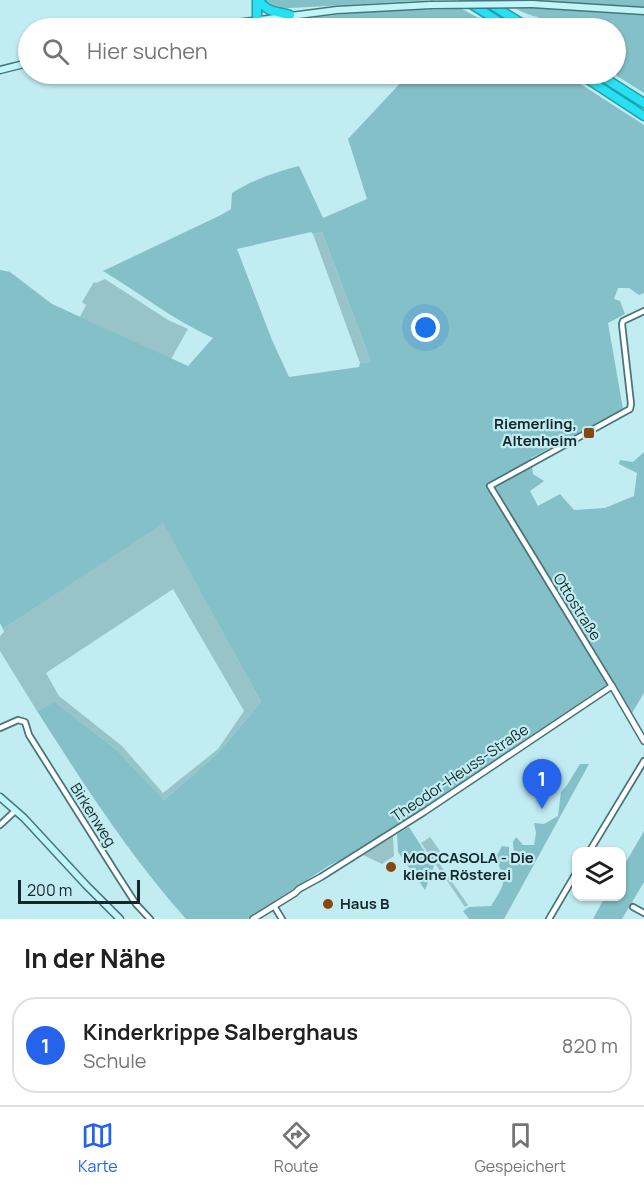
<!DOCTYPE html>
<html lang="de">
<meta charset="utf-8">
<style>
body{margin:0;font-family:Manrope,sans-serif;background:#f2f2f2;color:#202124}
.controls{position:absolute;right:18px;bottom:18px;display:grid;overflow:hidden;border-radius:12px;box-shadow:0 2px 4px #0004}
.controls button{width:54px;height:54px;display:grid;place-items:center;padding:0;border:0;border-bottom:2px solid #e0e0e0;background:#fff;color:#202124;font:30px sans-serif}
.scale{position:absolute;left:18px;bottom:15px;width:122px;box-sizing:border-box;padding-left:6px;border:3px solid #152729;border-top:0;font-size:16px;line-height:21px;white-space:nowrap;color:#152729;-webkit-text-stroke:4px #c0ecf2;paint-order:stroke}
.you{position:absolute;left:426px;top:328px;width:21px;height:21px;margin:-15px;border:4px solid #fff;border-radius:50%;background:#1a73e8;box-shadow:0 0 0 9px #1a73e833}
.badge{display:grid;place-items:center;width:39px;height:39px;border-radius:50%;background:#2563eb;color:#fff;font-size:20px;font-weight:700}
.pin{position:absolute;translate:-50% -50px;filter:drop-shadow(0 2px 3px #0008)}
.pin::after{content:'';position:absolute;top:32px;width:21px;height:18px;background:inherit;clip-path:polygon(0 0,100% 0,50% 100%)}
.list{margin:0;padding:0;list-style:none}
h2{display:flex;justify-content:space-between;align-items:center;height:78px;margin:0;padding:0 24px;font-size:26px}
h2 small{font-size:20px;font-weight:400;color:#757577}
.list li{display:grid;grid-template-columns:39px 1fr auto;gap:18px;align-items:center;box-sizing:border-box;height:96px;margin:0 12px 12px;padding:0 12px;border:2px solid #e0e0e0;border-radius:24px}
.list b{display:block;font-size:22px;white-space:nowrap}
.list p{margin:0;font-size:20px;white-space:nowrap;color:#757577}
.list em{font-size:20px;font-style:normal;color:#757577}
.icon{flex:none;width:33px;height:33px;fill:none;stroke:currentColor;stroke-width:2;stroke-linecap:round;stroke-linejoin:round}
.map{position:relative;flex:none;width:644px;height:919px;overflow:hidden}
.search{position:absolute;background:#fff;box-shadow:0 2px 4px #0004;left:18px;right:18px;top:18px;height:66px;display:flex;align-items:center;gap:15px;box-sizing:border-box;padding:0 21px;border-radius:33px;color:#757577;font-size:22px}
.sheet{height:186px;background:#fff}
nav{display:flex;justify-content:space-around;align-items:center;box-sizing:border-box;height:84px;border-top:2px solid #e0e0e0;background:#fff;font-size:16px;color:#757577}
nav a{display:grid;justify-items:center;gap:3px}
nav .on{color:#2563eb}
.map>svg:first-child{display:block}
.green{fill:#98c4c9;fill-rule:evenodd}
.forest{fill:#84c0c7;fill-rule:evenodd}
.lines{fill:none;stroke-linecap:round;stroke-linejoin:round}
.minor-casing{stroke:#4a7479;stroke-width:8}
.tertiary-casing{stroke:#4a7479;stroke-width:8}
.secondary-casing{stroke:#4a7479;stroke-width:9}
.motorway-casing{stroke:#219fac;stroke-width:11}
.minor{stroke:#fff;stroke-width:4.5}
.tertiary{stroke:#fff;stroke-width:5}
.secondary{stroke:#bef6fb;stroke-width:6}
.motorway{stroke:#27e0f2;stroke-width:8}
.secondary-bridge-casing{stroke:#4a7479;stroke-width:9;stroke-linecap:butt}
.secondary-bridge{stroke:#bef6fb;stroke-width:6}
.poi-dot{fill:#87470f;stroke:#c0ecf2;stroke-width:2}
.labels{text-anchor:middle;stroke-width:4.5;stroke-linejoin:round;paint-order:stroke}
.poi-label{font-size:15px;font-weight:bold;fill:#152729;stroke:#c0ecf2;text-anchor:start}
.street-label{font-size:15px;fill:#152729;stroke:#c0ecf2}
</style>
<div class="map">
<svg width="644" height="919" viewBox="0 0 644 919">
<rect width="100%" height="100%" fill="#c0ecf2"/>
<g class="green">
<path d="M322 232 371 362 360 363 313 234Z"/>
<path d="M105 279 168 320 188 329 171 359 80 317 86 305 82 302 94 282 96 283Z"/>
<path d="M163 522 261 702 217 754 164 800 117 750 56 703 37 711 0 651V636L4 632 3 629ZM173 589 244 711 218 749 163 793 122 746 59 696 46 673Z"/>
<path d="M393 836 394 856 382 864 363 855Z"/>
<path d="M430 837 440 851 434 856 468 905 465 907 421 843Z"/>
</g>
<g class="forest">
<path d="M263 0H435L273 9Z"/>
<path d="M500 0H644V93L614 74 616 28H546L539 24 538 17C525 15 512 6 500 0Z"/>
<path d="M462 9 497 28H393L391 20 324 24 319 20 256 28H231L317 17 373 11Z"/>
<path d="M406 74H565L644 125V293L639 295 629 288H618L614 299 620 301 625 314 608 323 623 409 531 458 533 474 544 481 530 491 538 506 560 494 574 510 605 508 634 496 637 473 619 464 620 460 633 462 644 452V693L632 713 644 733 612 681 405 822 352 855 330 865 247 919H186C129 855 83 783 37 711L55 702 117 750 164 800 217 754 261 702 163 523 3 629 0 623V270L10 272 52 304 188 366 213 338C173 320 140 293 103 271L221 215 231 209 232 193C252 180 276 172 299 166L323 218 367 199 348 139 407 76ZM311 232 313 234 322 232 371 362 360 363 359 367 289 377 272 340 237 249Z"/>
<path d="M580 764H589L504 919H469L463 911 469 907 491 906C504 884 509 882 495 859L502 846 509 847V856H514L513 842 516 837 523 845H534L536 833 534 823 544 824 558 816 561 792 567 785Z"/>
<path d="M409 827 434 866 425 890 398 852 397 834Z"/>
<path d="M644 831V882L622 919H593L605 897 622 896V869Z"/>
</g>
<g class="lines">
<defs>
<g id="minor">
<path d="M612 686 490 486 630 409 631 404 622 324 623 321 644 311"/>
<path d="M0 728 18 720 25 722 29 735 118 876 136 904 150 919"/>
<path d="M0 825 15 811"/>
<path d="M589 852 644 761"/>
<path d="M274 906 282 919"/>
<path d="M633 907 644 913"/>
<path d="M549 919 576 873"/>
</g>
<path id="tertiary" d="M253 919 295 893 299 889 321 877 424 812 612 686 644 741"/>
<g id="secondary">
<path d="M532 4 644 11"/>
<path d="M197 28 337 10 431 5"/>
<path d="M0 70 28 63"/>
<path d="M0 797 24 818 86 885 120 919"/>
</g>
<g id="motorway">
<path d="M257 0V20"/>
<path d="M259 0C267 13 277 11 290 15"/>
<path d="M465 0 509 28"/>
<path d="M484 0 529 28"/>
<path d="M580 74 644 116"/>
<path d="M598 74 644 103"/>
</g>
</defs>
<use href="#minor" class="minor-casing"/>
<use href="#tertiary" class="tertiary-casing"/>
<use href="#secondary" class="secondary-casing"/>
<use href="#motorway" class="motorway-casing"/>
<use href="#minor" class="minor"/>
<use href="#tertiary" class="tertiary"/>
<use href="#secondary" class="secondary"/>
<use href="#motorway" class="motorway"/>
<defs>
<path id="secondary-bridge" d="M431 5 532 4"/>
</defs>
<use href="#secondary-bridge" class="secondary-bridge-casing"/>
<use href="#secondary-bridge" class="secondary-bridge"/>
</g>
<g class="poi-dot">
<rect x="583" y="427" width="12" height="12" rx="3"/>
<circle cx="391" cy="867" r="6"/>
<circle cx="328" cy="904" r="6"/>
</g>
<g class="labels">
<g class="poi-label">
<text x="577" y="429" text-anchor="end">Riemerling,<tspan x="577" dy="17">Altenheim</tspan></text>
<text x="403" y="863">MOCCASOLA - Die<tspan x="403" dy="17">kleine Rösterei</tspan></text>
<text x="340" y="909">Haus B</text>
</g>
<g class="street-label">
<text transform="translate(577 607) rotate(58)" y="5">Ottostraße</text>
<text transform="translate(460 773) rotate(-34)" y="5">Theodor-Heuss-Straße</text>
<text transform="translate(93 815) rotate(58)" y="5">Birkenweg</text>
</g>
</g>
</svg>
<div class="controls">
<button><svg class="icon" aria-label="layers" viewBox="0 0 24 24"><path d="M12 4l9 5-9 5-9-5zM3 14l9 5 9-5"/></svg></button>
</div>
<div class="scale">200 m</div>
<div class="you"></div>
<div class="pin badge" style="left:542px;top:809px">1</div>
<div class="search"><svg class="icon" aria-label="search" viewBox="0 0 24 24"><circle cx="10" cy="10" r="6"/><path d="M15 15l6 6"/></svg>Hier suchen</div>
</div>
<section class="sheet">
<h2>In der Nähe<small></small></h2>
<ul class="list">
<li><span class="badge">1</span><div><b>Kinderkrippe Salberghaus</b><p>Schule</p></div><em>820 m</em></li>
</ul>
</section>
<nav>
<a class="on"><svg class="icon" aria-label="map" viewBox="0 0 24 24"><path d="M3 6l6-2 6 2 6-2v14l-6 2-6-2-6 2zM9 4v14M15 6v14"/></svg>Karte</a>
<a><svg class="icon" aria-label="directions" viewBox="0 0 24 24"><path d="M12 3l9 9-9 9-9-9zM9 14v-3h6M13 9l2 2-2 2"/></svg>Route</a>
<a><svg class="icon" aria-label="saved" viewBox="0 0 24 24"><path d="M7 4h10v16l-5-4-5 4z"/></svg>Gespeichert</a>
</nav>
